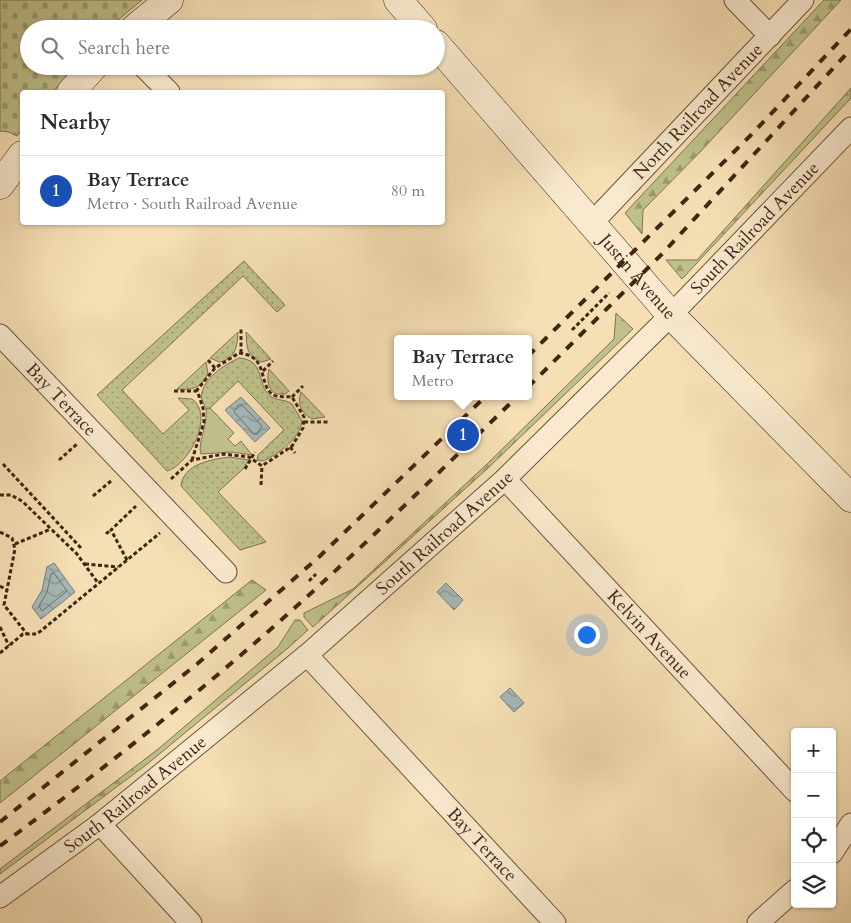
<!DOCTYPE html>
<meta charset="utf-8">
<style>
body{margin:0;font-family:Cardo,serif;background:#f2f2f3;color:#2b2b33}
.controls{position:absolute;right:15px;bottom:15px;display:grid;overflow:hidden;border-radius:5px;box-shadow:0 1px 4px #0004}
.controls button{width:45px;height:45px;display:grid;place-items:center;padding:0;border:0;border-bottom:1px solid #e1e1e2;background:#fff;color:#2b2b33;font:25px sans-serif}
.you{position:absolute;left:586px;top:634px;width:18px;height:18px;margin:-12px;border:4px solid #fff;border-radius:50%;background:#1a73e8;box-shadow:0 0 0 8px #1a73e833}
.badge{display:grid;place-items:center;width:32px;height:32px;border-radius:50%;background:#8f2418;color:#fff;font-size:16px;font-weight:700}
.pin{position:absolute;translate:-50% -50%;border:2px solid #fff;box-shadow:0 1px 5px #0006}
.popup{position:absolute;left:394px;top:335px;width:138px;height:65px;box-sizing:border-box;display:grid;place-content:center;border-radius:5px;background:#fff;filter:drop-shadow(0 1px 4px #0005);font-size:16px;white-space:nowrap;color:#7c7c81}
.popup b{font-size:19px;color:#2b2b33}
.popup::after{content:'';position:absolute;left:50%;top:100%;margin-left:-10px;border:10px solid transparent;border-top-color:#fff}
.list{margin:0;padding:0;list-style:none}
h2{display:flex;justify-content:space-between;align-items:center;height:65px;margin:0;padding:0 20px;font-size:21px}
h2 small{font-size:16px;font-weight:400;color:#7c7c81}
.list li{display:grid;grid-template-columns:32px 1fr auto;gap:15px;align-items:center;box-sizing:border-box;height:70px;padding:0 20px;border-top:1px solid #e1e1e2}
.list b{display:block;font-size:19px;white-space:nowrap}
.list p{margin:0;font-size:16px;white-space:nowrap;color:#7c7c81}
.list em{font-size:16px;font-style:normal;color:#7c7c81}
.icon{flex:none;width:28px;height:28px;fill:none;stroke:currentColor;stroke-width:2;stroke-linecap:round;stroke-linejoin:round}
.map{position:relative;flex:none;width:851px;height:923px;overflow:hidden}
.search{position:absolute;background:#fff;box-shadow:0 1px 4px #0004;left:20px;top:20px;width:425px;height:55px;display:flex;align-items:center;gap:12px;box-sizing:border-box;padding:0 18px;border-radius:28px;color:#7c7c81;font-size:19px}
.panel{position:absolute;background:#fff;box-shadow:0 1px 4px #0004;left:20px;top:90px;width:425px;height:135px;border-radius:5px}
.map>svg:first-child{display:block}
.grass{fill:url(#grass-dots);stroke:#80734f}
.forest{fill:url(#forest-firs);stroke:#80734f}
.cemetery{fill:url(#cemetery-stones);stroke:#80734f}
.garden{fill:#bfc18b;stroke:#80734f}
.water{fill:url(#water-waves);stroke:#7b7e77}
.lines{fill:none;stroke-linecap:round;stroke-linejoin:round}
.shore{stroke:#726f66;stroke-width:1}
.street-casing{stroke:#6e543c;stroke-width:23}
.secondary-casing{stroke:#402513;stroke-width:29}
.path{stroke:#402513;stroke-width:3;stroke-dasharray:4 2.5;stroke-linecap:butt}
.street{stroke:#f9eacf;stroke-width:21}
.secondary{stroke:#f9eacf;stroke-width:28}
.rail{stroke:#402513;stroke-width:4;stroke-dasharray:9 9;stroke-linecap:butt}
.labels{text-anchor:middle;stroke-width:4;stroke-linejoin:round;paint-order:stroke}
.street-label{font-size:18px;fill:#402513;stroke:#f9eacf}
</style>
<div class="map">
<svg width="851" height="923" viewBox="0 0 851 923">
<defs>
<pattern id="grass-dots" width="8" height="8" patternUnits="userSpaceOnUse" patternTransform="scale(1.25)"><rect width="8" height="8" fill="#bfc18b"/><path d="M2 2h.1M6 6h.1" fill="none" stroke="#9d9d70" stroke-width="1.8" stroke-linecap="round"/></pattern>
<pattern id="forest-firs" width="22" height="20" patternUnits="userSpaceOnUse" patternTransform="scale(1.25)"><rect width="22" height="20" fill="#bfc18b"/><path d="M5 1l3.5 6h-7zM16 11l3.5 6h-7z" fill="#9d9d70"/></pattern>
<pattern id="cemetery-stones" width="16" height="16" patternUnits="userSpaceOnUse" patternTransform="scale(1.25)"><rect width="16" height="16" fill="#bfc18b"/><path d="M2 7V4a2 2 0 0 1 4 0v3zM10 15v-3a2 2 0 0 1 4 0v3z" fill="#9d9d70"/></pattern>
<pattern id="water-waves" width="16" height="10" patternUnits="userSpaceOnUse" patternTransform="scale(1.25)"><rect width="16" height="10" fill="#a3b9b9"/><path d="M0 5q4-4 8 0t8 0" fill="none" stroke="#869695"/></pattern>
</defs>
<rect width="100%" height="100%" fill="#f6dfb5"/>
<filter id="stains"><feTurbulence type="fractalNoise" baseFrequency=".004" numOctaves="4"/><feColorMatrix values="0 0 0 0 .2 0 0 0 0 .09 0 0 0 0 .02 0 0 0 .5 -.17"/></filter>
<radialGradient id="worn" r=".72"><stop offset=".6" stop-color="#630" stop-opacity="0"/><stop offset="1" stop-color="#630" stop-opacity=".3"/></radialGradient>
<g class="grass">
<path d="M244 261 285 305 277 312 243 276 122 390 163 434 189 410 178 398 192 399C215 415 189 465 167 471L97 395Z"/>
<path d="M238 332C237 347 236 359 219 362L210 358Z"/>
<path d="M246 332 271 359 262 362C246 357 247 347 246 332Z"/>
<path d="M239 358C266 360 256 384 270 396 277 401 285 399 292 404L302 421C299 440 278 454 263 461L257 460 258 455 284 430 238 381 210 408 206 409 201 397C203 378 224 365 239 358Z"/>
<path d="M206 362 208 373C202 389 191 390 177 389Z"/>
<path d="M269 369 289 391 285 394H276C267 388 267 379 269 369Z"/>
<path d="M301 392 325 417 312 419C301 413 297 404 301 392Z"/>
<path d="M230 457 249 460 244 468 218 492 266 542 240 550 181 486C183 464 212 459 230 457Z"/>
</g>
<g class="forest">
<path d="M824 0H841L701 151 643 210 642 234 625 213Z"/>
<path d="M851 88V98L682 279 666 260H697Z"/>
<path d="M616 313 633 329 488 468 313 627 304 617V613L353 589 486 465 614 339Z"/>
<path d="M252 580 266 590 0 803V781Z"/>
<path d="M295 620H300L308 630 288 648 146 765 0 874V869L157 750 278 647Z"/>
</g>
<path class="cemetery" d="M0 0H142L107 29H29V66H75L53 92H22V129L17 136 9 132 0 131Z"/>
<path class="garden" d="M210 408 234 433 228 439 235 446 241 441 252 455 231 452 201 454C197 445 208 423 206 409Z"/>
<g class="water">
<path d="M241 397 270 428 255 442 225 410Z"/>
<path d="M54 563 75 592 41 619 32 607 42 590 47 567Z"/>
<path d="M446 583 463 600 454 610 437 592Z"/>
<path d="M510 688 524 703 514 712 500 697Z"/>
</g>
<g class="lines">
<g class="shore">
<path d="M239 405H242L262 426 257 434H254L234 412Z"/>
<path d="M54 573 67 591 42 611 39 606 47 592 51 574Z"/>
</g>
<defs>
<g id="street">
<path d="M735 0 770 36"/>
<path d="M143 66 169 92"/>
<path id="s1" d="M592 223 803 0"/>
<path id="s2" d="M0 335 226 572"/>
<path id="s3" d="M505 479 795 791"/>
<path id="s4" d="M307 655 555 923"/>
<path d="M100 824 191 923"/>
<path d="M832 853 851 824"/>
<path id="s5" d="M0 897 100 824 307 655 505 479 671 315 851 128"/>
<path d="M758 923 795 890"/>
</g>
<g id="secondary">
<path d="M398 0 423 29"/>
<path d="M134 29 169 0"/>
<path id="s6" d="M436 44 671 315 851 498"/>
<path d="M71 92 94 66"/>
<path d="M0 185 22 155"/>
</g>
</defs>
<use href="#street" class="street-casing"/>
<use href="#secondary" class="secondary-casing"/>
<g class="path">
<path d="M572 330 609 293"/>
<path d="M241 353V329"/>
<path d="M208 360 215 368"/>
<path d="M263 371 273 361"/>
<path d="M174 391H197"/>
<path d="M292 397 303 386"/>
<path d="M304 422H328"/>
<path d="M290 447 295 453"/>
<path d="M59 460 77 444"/>
<path d="M3 464 81 548"/>
<path d="M245 469 255 452"/>
<path d="M171 479 192 460 224 454 249 457 262 466 292 446 303 428 304 417 292 397C285 396 277 398 272 394 258 383 269 356 239 353L215 368 197 390 203 408 204 422 192 460"/>
<path d="M261 485 262 466"/>
<path d="M0 495H11L22 501 77 554 98 583"/>
<path d="M93 496 111 481"/>
<path d="M0 532 12 538 15 549 4 605 27 634"/>
<path d="M106 532 107 533 111 530"/>
<path d="M15 544 51 529"/>
<path d="M127 560 111 530 136 506"/>
<path d="M85 564 118 567"/>
<path d="M309 581 316 574"/>
<path d="M0 586 7 590"/>
<path d="M0 627 9 646"/>
<path d="M0 653 23 634H37L160 533"/>
</g>
<use href="#street" class="street"/>
<use href="#secondary" class="secondary"/>
<g class="rail">
<path d="M528 356 751 135 851 29"/>
<path d="M528 387 662 254 851 49"/>
<path d="M0 822 197 664 320 556 486 396"/>
<path d="M0 846C93 777 184 705 271 629 356 554 436 475 518 396"/>
</g>
</g>
<g class="labels">
<g class="street-label">
<text dy="6" stroke="none"><textPath href="#s1" startOffset="154">North Railroad Avenue</textPath></text>
<text dy="6" stroke="none"><textPath href="#s5" startOffset="1010">South Railroad Avenue</textPath></text>
<text dy="6" stroke="none"><textPath href="#s6" startOffset="308">Justin Avenue</textPath></text>
<text dy="6" stroke="none"><textPath href="#s2" startOffset="89">Bay Terrace</textPath></text>
<text dy="6" stroke="none"><textPath href="#s5" startOffset="575">South Railroad Avenue</textPath></text>
<text dy="6" stroke="none"><textPath href="#s3" startOffset="212">Kelvin Avenue</textPath></text>
<text dy="6" stroke="none"><textPath href="#s5" startOffset="170">South Railroad Avenue</textPath></text>
<text dy="6" stroke="none"><textPath href="#s4" startOffset="258">Bay Terrace</textPath></text>
</g>
</g>
<rect width="100%" height="100%" filter="url(#stains)"/>
<rect width="100%" height="100%" fill="url(#worn)"/>
</svg>
<div class="controls">
<button>+</button>
<button>−</button>
<button><svg class="icon" aria-label="locate" viewBox="0 0 24 24"><circle cx="12" cy="12" r="6"/><path d="M12 2v4M12 18v4M2 12h4M18 12h4"/></svg></button>
<button><svg class="icon" aria-label="layers" viewBox="0 0 24 24"><path d="M12 4l9 5-9 5-9-5zM3 14l9 5 9-5"/></svg></button>
</div>
<div class="you"></div>
<div class="pin badge" style="left:463px;top:435px;background:#1a4fb4">1</div>
<div class="popup"><b>Bay Terrace</b>Metro</div>
<div class="search"><svg class="icon" aria-label="search" viewBox="0 0 24 24"><circle cx="10" cy="10" r="6"/><path d="M15 15l6 6"/></svg>Search here</div>
<section class="panel">
<h2>Nearby<small></small></h2>
<ul class="list">
<li><span class="badge" style="background:#1a4fb4">1</span><div><b>Bay Terrace</b><p>Metro · South Railroad Avenue</p></div><em>80 m</em></li>
</ul>
</section>
</div>
